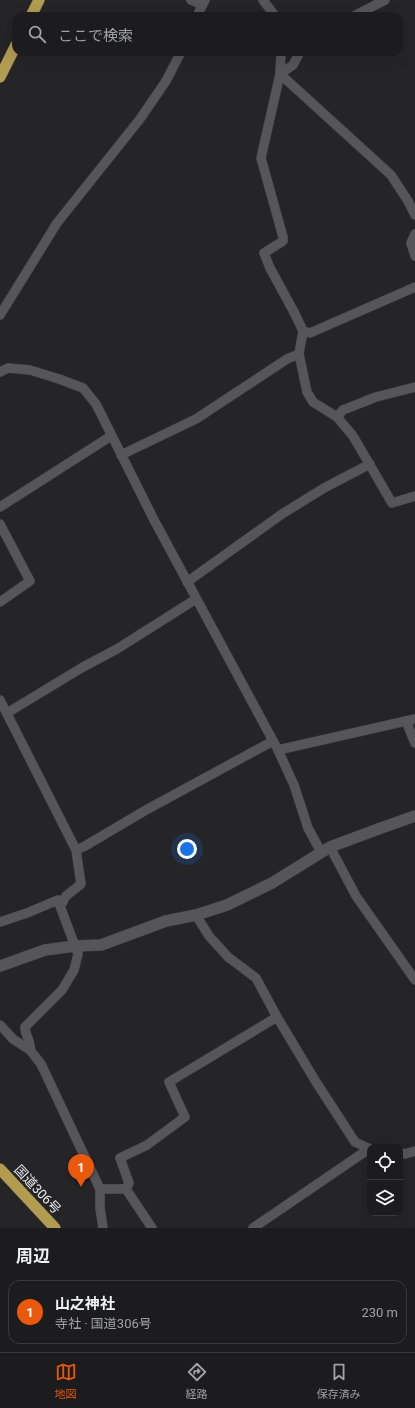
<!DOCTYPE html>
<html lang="ja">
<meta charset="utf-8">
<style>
body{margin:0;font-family:Roboto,"Noto Sans JP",sans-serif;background:#29282a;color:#f1f3f6}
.controls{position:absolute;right:12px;bottom:12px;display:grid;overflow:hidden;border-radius:8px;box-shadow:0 4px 16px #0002}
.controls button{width:36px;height:36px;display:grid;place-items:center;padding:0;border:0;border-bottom:1px solid #3a393b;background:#1c1b1d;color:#f1f3f6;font:20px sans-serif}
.you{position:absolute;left:187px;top:849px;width:14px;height:14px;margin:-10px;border:3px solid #fff;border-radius:50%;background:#1a73e8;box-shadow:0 0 0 6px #1a73e833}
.badge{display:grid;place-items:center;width:26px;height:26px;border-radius:50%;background:#ea580c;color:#fff;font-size:13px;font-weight:700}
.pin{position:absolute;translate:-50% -33px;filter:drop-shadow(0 1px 2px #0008)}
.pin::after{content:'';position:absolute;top:21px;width:14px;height:12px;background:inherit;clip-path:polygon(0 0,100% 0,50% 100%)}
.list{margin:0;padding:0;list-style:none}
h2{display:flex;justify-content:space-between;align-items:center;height:52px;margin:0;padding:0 16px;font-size:17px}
h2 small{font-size:13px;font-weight:400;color:#a0a1a4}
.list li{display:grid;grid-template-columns:26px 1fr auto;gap:12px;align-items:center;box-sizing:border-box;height:64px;margin:0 8px 8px;padding:0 8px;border:1px solid #3a393b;border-radius:12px}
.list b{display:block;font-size:15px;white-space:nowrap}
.list p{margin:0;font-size:13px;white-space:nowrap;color:#a0a1a4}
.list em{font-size:13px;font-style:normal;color:#a0a1a4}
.icon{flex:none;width:22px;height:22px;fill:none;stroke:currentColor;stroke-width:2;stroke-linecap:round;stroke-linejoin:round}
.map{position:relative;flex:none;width:415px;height:1228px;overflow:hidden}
.search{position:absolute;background:#1c1b1d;box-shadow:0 4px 16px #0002;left:12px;right:12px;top:12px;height:44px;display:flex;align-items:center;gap:10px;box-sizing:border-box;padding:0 14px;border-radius:12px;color:#a0a1a4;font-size:15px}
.sheet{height:124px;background:#1c1b1d}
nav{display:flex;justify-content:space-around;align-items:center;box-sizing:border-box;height:56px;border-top:1px solid #3a393b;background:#1c1b1d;font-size:11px;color:#a0a1a4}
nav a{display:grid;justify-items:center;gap:2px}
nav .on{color:#ea580c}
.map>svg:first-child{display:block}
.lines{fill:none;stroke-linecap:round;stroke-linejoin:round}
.minor-casing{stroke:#444346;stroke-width:10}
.tertiary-casing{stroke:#444346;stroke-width:12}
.trunk-casing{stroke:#444346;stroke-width:12}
.minor{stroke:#565559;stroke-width:9}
.tertiary{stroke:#565559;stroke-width:11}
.trunk{stroke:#b29c50;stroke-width:11}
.labels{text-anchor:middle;stroke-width:3;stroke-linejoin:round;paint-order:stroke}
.street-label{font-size:13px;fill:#ededef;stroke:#252427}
</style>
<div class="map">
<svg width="415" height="1228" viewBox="0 0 415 1228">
<rect width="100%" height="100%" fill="#252427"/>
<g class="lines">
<defs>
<g id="minor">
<path d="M191 0 202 5"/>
<path d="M263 0 275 16"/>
<path d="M197 16 205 0"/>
<path d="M354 16 385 0"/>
<path d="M281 52 280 74 261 158 283 237V241L264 253 270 268 295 314 303 331 299 354 307 392 313 402 337 417 353 436 392 503 415 496"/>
<path d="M280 74 391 175 408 201 415 215"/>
<path d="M280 74 293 65 300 52"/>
<path d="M415 234 411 243 415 256"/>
<path d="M0 315 57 223 140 119 166 81 181 52"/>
<path d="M303 331 310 333 415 287"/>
<path d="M0 372 8 368 30 370 59 379 83 388 96 404 153 518 278 750 294 785 308 828 321 852"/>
<path d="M337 417 343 410 376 397 415 387"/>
<path d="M121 455 196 419 287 359 299 354"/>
<path d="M0 507 111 436"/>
<path d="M0 524 30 581 0 602"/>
<path d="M187 582 282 514 324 488 370 464"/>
<path d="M0 700 76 850 81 884 66 896 60 906 78 954 74 970 62 990 25 1027C25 1036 32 1042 30 1050"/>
<path d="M7 713 83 667 117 649 196 599"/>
<path d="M406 721 415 743"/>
<path d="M278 750 415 719"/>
<path d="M330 847 356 896 415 980"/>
<path d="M76 850 85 846 146 810 273 741"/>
<path d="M196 915 209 936 228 957 256 978 277 1017 316 1082 355 1142 370 1149"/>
<path d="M0 922 27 913 58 900 63 902"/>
<path d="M0 1025 13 1039 30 1050 41 1064 100 1189V1208L103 1228"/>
<path d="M400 1153 405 1154 415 1151"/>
<path d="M100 1189H126L152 1228"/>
<path d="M126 1189 129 1183 120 1158 147 1145 185 1117 169 1082 277 1017"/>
<path d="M253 1228 363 1153 367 1149"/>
</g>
<path id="tertiary" d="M0 966 45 950 75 946 101 945 166 921 196 915 227 905 272 883 330 847 381 828 415 816"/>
<g id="trunk">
<path d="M31 16 39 0"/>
<path d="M0 77 16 45"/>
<path d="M0 1169 55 1228"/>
</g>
</defs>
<use href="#minor" class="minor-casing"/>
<use href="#tertiary" class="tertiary-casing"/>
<use href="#trunk" class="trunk-casing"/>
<use href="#minor" class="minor"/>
<use href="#tertiary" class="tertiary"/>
<use href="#trunk" class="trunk"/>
</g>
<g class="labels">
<g class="street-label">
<text transform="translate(38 1189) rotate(47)" y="5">国道306号</text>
</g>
</g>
</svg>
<div class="controls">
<button><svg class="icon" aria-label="locate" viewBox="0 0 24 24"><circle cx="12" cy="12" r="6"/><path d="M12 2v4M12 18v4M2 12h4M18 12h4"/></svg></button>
<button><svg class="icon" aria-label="layers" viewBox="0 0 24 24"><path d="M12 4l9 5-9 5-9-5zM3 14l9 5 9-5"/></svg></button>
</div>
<div class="you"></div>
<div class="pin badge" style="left:81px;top:1187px">1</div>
<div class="search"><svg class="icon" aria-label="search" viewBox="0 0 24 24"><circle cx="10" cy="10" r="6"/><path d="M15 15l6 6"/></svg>ここで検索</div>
</div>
<section class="sheet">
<h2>周辺<small></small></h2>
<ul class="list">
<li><span class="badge">1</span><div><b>山之神社</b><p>寺社 · 国道306号</p></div><em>230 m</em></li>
</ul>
</section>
<nav>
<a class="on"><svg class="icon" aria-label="map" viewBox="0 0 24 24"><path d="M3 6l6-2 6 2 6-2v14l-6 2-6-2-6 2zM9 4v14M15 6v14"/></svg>地図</a>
<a><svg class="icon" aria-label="directions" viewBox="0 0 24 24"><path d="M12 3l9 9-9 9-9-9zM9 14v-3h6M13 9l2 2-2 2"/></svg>経路</a>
<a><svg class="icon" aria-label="saved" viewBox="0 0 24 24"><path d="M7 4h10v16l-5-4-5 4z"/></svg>保存済み</a>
</nav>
